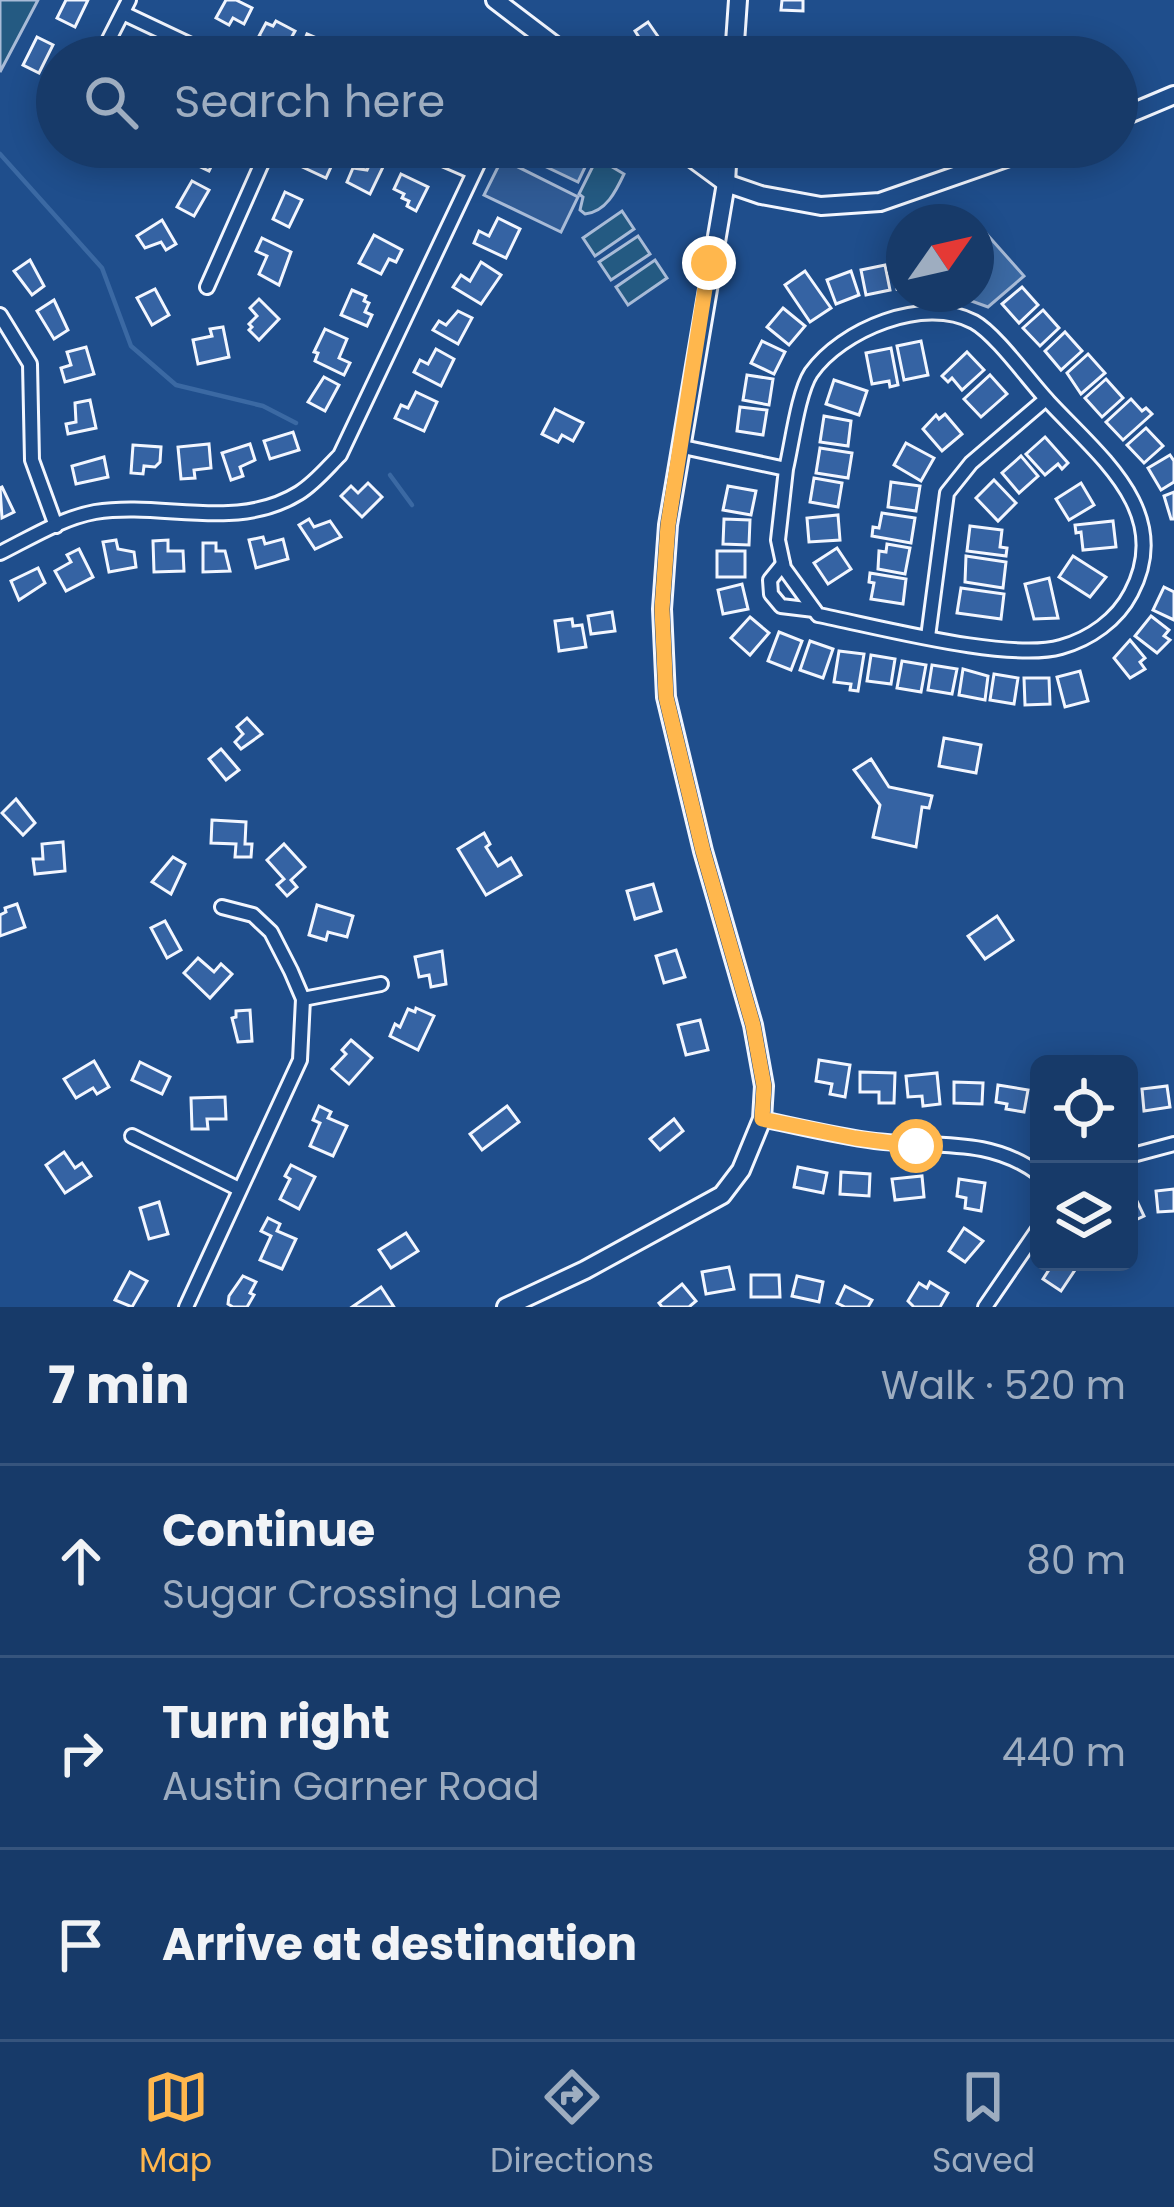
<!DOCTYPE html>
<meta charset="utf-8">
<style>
body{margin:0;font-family:Poppins,sans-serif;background:#20416f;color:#f1f3f6}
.controls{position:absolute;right:36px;bottom:36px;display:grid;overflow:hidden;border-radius:18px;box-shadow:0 6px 30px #0003}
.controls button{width:108px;height:108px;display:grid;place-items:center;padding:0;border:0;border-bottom:3px solid #36547d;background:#173a69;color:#f1f3f6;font:60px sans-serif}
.compass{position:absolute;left:886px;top:204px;width:108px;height:108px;border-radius:50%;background:#173a69;box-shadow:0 6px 30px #0003;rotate:56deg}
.stop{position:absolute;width:36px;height:36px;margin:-27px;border:9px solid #ffb74d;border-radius:50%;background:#fff}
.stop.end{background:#ffb74d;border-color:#fff;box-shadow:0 3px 12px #0008}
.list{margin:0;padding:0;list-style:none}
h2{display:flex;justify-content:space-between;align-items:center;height:156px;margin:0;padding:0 48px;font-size:51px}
h2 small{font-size:39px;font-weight:400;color:#9eadc0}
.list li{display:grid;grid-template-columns:78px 1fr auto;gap:36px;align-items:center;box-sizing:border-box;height:192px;padding:0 48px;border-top:3px solid #36547d}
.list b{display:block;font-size:45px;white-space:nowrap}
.list p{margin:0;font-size:39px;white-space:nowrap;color:#9eadc0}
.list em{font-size:39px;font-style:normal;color:#9eadc0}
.icon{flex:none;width:66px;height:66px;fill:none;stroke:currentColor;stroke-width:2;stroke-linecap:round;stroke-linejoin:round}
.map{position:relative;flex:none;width:1174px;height:1307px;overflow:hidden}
.search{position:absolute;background:#173a69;box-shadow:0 6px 30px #0003;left:36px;right:36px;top:36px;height:132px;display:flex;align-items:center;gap:30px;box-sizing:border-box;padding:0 42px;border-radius:66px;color:#9eadc0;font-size:45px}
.sheet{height:732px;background:#173a69}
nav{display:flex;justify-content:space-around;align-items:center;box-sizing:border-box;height:168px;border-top:3px solid #36547d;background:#173a69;font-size:33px;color:#9eadc0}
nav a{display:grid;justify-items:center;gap:6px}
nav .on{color:#ffb74d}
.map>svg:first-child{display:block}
.green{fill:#245a82;stroke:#a8bbd7;stroke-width:3}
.parking{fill:#305b95;stroke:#a8bbd7;stroke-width:3}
.water{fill:#3b69a3;stroke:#a8bbd7;stroke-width:3}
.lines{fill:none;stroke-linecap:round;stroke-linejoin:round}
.stream{stroke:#3b69a3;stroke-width:4.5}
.building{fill:#3563a3;stroke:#f2f6ff;stroke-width:3}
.street-casing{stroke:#f2f6ff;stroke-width:18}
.secondary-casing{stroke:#f2f6ff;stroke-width:22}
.street{stroke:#1f4e8c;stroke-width:12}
.secondary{stroke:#1f4e8c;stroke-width:16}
.route{stroke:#ffb74d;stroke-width:15}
</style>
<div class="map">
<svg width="1174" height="1307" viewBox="0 0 1174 1307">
<rect width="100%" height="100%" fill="#1f4e8c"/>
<g class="green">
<path d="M0 0H38L0 72Z"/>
<path d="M597 158 624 174C616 191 606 212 585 214L580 210 583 197 579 194Z"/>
<path d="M622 211 634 229 595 256 583 238Z"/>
<path d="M638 236 650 254 611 280 599 262Z"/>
<path d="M655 260 667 278 628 305 616 287Z"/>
</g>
<path class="parking" d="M502 159 578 197 561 232 484 195Z"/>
<g class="water">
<path d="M542 147H559L588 161 578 182 536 162Z"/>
<path d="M976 222 1024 276 988 307 952 294H976Z"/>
</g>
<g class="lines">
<g class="stream">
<path d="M0 154 102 268 131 346 176 385 263 406 296 423"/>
<path d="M390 475 412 505"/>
</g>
</g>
<g class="building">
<path d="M66 0H88L75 27 57 18Z"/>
<path d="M226 0H236L252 8 244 24 233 18 229 25 216 18Z"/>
<path d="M782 0H803V11L781 10Z"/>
<path d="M276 21 295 31 285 49 259 36 266 23 273 26Z"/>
<path d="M648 22 666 48 653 57 636 42 640 39 635 31Z"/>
<path d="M307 34 333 45 327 57H298Z"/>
<path d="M37 37 53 45 39 73 23 65Z"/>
<path d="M798 44 799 57H775L781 56 780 45Z"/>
<path d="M194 147H233L228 157 218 152 209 171 188 161Z"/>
<path d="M303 147H318L317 150 335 158 326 178 296 164Z"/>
<path d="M517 147H536L530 161 514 153Z"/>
<path d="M773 147H821L822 158H788V152L774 154Z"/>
<path d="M371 161 383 167 370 194 347 182 353 168 367 170Z"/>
<path d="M401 174 428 187 416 211 407 206 409 201 402 198 404 194 394 189Z"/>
<path d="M192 181 209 190 194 216 177 207Z"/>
<path d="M285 192 302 200 289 227 273 219Z"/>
<path d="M498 218 520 229 506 258 474 243 479 231 489 236Z"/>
<path d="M162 220 176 244 166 250 161 242 145 248 137 236Z"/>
<path d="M374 235 402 250 396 262 389 259 381 274 359 263Z"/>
<path d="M262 238 291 252 279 285 259 274 267 256 256 251Z"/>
<path d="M904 255V287L897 289 890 258Z"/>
<path d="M30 260 44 286 32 295 14 271Z"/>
<path d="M481 262 501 275 481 304 453 287 461 275 470 281Z"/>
<path d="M885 265 890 290 866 295 861 270Z"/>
<path d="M805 271 831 308 810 322 785 285Z"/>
<path d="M851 271 859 295 836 304 827 280Z"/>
<path d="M1022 287 1038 305 1019 323 1002 304Z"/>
<path d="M155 289 169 315 152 325 137 298Z"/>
<path d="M352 290 366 296 364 301 369 303 365 312 372 315 367 326 341 315Z"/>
<path d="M259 299 279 319 259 340 249 330 252 327 249 324 257 316 250 308Z"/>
<path d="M54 300 68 330 54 339 37 311Z"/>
<path d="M783 308 805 326 789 345 767 327Z"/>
<path d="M1043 310 1059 328 1040 346 1023 328Z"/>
<path d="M458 311 472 318 458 344 433 330 439 321 446 325Z"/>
<path d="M223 327 229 357 198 364 193 340 212 336 210 329Z"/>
<path d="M325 329 347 339 339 358 350 363 344 375 315 361 318 353 314 352Z"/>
<path d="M1065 332 1082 351 1061 370 1045 351Z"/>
<path d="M762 341 785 352 774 374 751 363Z"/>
<path d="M921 341 928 375 904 380 897 346Z"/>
<path d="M86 347 94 374 65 382 61 368 71 365 67 352Z"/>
<path d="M891 348 898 385 890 387 889 381 872 384 866 353Z"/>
<path d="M436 349 454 359 441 386 414 372 420 360 428 364Z"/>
<path d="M967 352 984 370 962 390 952 378 948 382 942 376Z"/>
<path d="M1088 354 1105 373 1081 394 1067 373Z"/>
<path d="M747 375 773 379 769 405 743 400Z"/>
<path d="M990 375 1007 394 981 417 964 399Z"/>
<path d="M324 377 339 385 325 411 308 402Z"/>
<path d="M1106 379 1123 398 1102 417 1085 398Z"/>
<path d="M834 380 867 391 859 415 826 404Z"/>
<path d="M416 392 437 402 424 431 395 418 401 405 408 408Z"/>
<path d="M1131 399 1142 411 1146 408 1152 414 1123 440 1106 422Z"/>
<path d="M90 400 96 428 68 434 66 424 76 422 75 403Z"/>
<path d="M740 407 767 410 763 435 737 431Z"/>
<path d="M555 409 583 423 573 441 562 435 558 442 542 434Z"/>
<path d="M945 414 962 434 942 451 923 429 936 415 939 419Z"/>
<path d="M824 416 851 421 848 446 820 442Z"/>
<path d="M1146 428 1163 446 1144 463 1127 445Z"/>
<path d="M293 432 299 450 270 459 264 441Z"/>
<path d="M1045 437 1068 463 1062 469 1058 464 1045 475 1026 454Z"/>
<path d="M906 443 934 458 921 481 894 465Z"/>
<path d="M209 444 211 468 194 470 195 478 181 479 178 447Z"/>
<path d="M250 444 255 460 240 467 243 476 231 480 222 453Z"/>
<path d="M133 445 161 447 160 462 155 467 144 466 143 474 131 473Z"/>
<path d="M820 448 852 453 848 478 816 473Z"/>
<path d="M1170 455 1174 461V482L1161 490 1148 468Z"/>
<path d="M1021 456 1038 476 1019 493 1002 473Z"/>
<path d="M104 457 108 477 76 484 72 466Z"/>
<path d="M814 478 842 483 838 507 810 502Z"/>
<path d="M994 480 1016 503 998 521 976 498Z"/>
<path d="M891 482 920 486 916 511 888 507Z"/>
<path d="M368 483 382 497 362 517 341 496 351 486 358 493Z"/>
<path d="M1081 483 1094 505 1069 520 1056 499Z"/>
<path d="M728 486 756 491 751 515 723 510Z"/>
<path d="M2 487 14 512 2 518 0 488Z"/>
<path d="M1174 492V519H1171L1164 496Z"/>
<path d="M882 513 915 518 911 543 872 536 873 527 879 528Z"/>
<path d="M838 515 840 540 809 542 807 518Z"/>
<path d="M309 519 314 527 330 521 341 537 315 549 299 525Z"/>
<path d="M724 519 750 520 749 545 723 544Z"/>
<path d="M1113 521 1116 547 1083 550 1081 532 1076 533 1075 525Z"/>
<path d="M970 526 1002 530 1000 547 1007 548 1006 556 967 551Z"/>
<path d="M263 537 265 544 283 539 288 559 256 568 249 540Z"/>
<path d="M116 540 118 549 134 552 136 567 109 572 103 542Z"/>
<path d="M168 540V551H183L184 571 154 572 153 541Z"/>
<path d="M203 543H216V551H225L230 571 203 572Z"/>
<path d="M887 544 910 548 905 574 878 569 879 551 886 552Z"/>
<path d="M837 548 851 569 828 584 814 563Z"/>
<path d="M79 549 93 577 66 591 55 571 71 562 67 555Z"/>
<rect x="717" y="551" width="28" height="26"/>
<path d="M966 556 1006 562 1003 588 965 582Z"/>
<path d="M1073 556 1106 577 1090 597 1059 577Z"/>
<path d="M38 568 45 583 19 600 11 581Z"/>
<path d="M870 573 906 579 903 604 871 599 874 583 869 582Z"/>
<path d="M1049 578 1058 618 1034 619 1025 584Z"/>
<path d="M742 584 748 609 723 614 718 590Z"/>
<path d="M1164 587 1174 592V620L1153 610Z"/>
<path d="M961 588 1004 594 1001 619 957 613Z"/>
<path d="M612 612 615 631 591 634 588 616Z"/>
<path d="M1151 616 1169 630 1164 636 1170 640 1157 653 1135 636Z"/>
<path d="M750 617 769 633 750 655 731 638Z"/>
<path d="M572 619 573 626 582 625 586 647 559 651 555 621Z"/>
<path d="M779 632 802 641 791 670 768 661Z"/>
<path d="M1130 640 1145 658 1140 662 1145 669 1130 678 1114 658Z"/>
<path d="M810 641 833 649 823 678 800 670Z"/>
<path d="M839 651 864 654 858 691 850 690 851 684 834 682Z"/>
<path d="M871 655 895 659 891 684 867 681Z"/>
<path d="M902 661 926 665 921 692 897 688Z"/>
<path d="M932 665 957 669 952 694 928 690Z"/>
<path d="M963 669 988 676 985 700 959 695Z"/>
<path d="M1080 671 1088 701 1065 707 1057 677Z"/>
<path d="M994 674 1018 678 1014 704 990 700Z"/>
<path d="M1024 678H1049L1050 704 1025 705Z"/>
<path d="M247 718 262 734 241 749 235 742 243 734 237 727Z"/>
<path d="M944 738 981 745 976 773 939 766Z"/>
<path d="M221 749 239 770 226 780 209 759Z"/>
<path d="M871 759 889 787 932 796 929 808 922 807 916 847 873 837 880 805 854 770Z"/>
<path d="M16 799 35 823 23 835 2 813Z"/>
<path d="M212 820 246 822 245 844H252L251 857H235L236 844 211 843Z"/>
<path d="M484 833 490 844 486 847 498 866 511 858 521 875 486 895 458 849Z"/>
<path d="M63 842 65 871 35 874 33 859H43L42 844Z"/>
<path d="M284 844 305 867 291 880 297 887 287 896 277 885 284 879 267 860Z"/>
<path d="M173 857 185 864 171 894 152 882Z"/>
<path d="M653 884 661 911 635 919 627 891Z"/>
<path d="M17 904 25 927 0 936V915L6 912 5 908Z"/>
<path d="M317 905 353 916 347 937 328 932 326 940 309 935Z"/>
<path d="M997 916 1013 940 985 959 968 936Z"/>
<path d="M165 921 181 950 167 958 151 928Z"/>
<path d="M676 950 685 977 664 983 656 956Z"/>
<path d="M442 951 446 984 431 987 429 975 419 977 415 957Z"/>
<path d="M198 958 214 972 221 964 232 974 210 998 184 973Z"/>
<path d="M416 1008 434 1016 418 1050 390 1036 395 1024 400 1027 408 1009 415 1012Z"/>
<path d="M250 1010 252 1041 238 1042 232 1018 236 1017V1011Z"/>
<path d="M700 1020 708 1050 686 1055 678 1025Z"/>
<path d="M351 1040 372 1058 349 1084 332 1069 346 1054 342 1050Z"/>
<path d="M819 1060 850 1065 845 1097 830 1094 832 1084 816 1081Z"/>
<path d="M94 1061 109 1087 97 1094 93 1088 76 1098 64 1079Z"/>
<path d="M140 1062 170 1077 162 1094 132 1080Z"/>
<path d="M860 1072 895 1073 894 1103H879V1092H860Z"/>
<path d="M937 1073 940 1104 923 1106 922 1096 908 1097 906 1076Z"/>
<path d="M954 1082 983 1083 982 1104 954 1103Z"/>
<path d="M998 1085 1028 1090 1024 1112 1006 1109 1007 1104 996 1102Z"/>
<path d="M1167 1086 1170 1107 1144 1111 1142 1089Z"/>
<path d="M225 1097 226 1119H207L208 1129H192L191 1098Z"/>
<path d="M319 1106 331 1112 328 1118 347 1126 333 1156 310 1146 320 1123 313 1120Z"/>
<path d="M507 1106 519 1122 482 1150 470 1134Z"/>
<path d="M674 1119 683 1131 660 1150 650 1139Z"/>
<path d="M64 1152 75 1168 82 1163 91 1176 65 1193 46 1165Z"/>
<path d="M291 1165 315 1177 299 1209 280 1199 290 1179 285 1176Z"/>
<path d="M798 1167 827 1173 823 1193 794 1187Z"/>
<path d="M841 1172 870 1174 869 1196 840 1194Z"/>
<path d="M922 1176 924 1197 895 1200 892 1179Z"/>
<path d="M959 1179 985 1183 981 1211 965 1208 966 1198 957 1196Z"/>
<path d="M1174 1189V1211L1158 1212 1156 1191Z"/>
<path d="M1135 1197 1144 1216 1129 1223V1200Z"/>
<path d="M159 1202 168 1234 149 1239 140 1208Z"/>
<path d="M268 1218 280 1224 277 1231 296 1239 282 1269 260 1260 271 1236 261 1231Z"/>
<path d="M964 1228 983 1241 965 1262 949 1251Z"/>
<path d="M406 1233 418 1251 391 1268 379 1250Z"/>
<path d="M1054 1262H1069L1077 1267 1061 1291 1043 1279Z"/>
<path d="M729 1267 734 1289 706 1294 702 1272Z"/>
<path d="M130 1272 147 1281 132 1307 115 1300Z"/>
<path d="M751 1275H779L780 1297H751Z"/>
<path d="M243 1276 256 1282 250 1293 254 1295 247 1307H233L228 1304 229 1296Z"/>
<path d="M797 1276 823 1282 819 1302 792 1296Z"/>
<path d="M930 1282 948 1293 940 1307H914L908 1301 919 1283 927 1288Z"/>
<path d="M682 1284 696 1301 689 1307H662L659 1303Z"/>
<path d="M845 1286 872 1300 868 1307H845L837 1303Z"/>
<path d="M381 1287 394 1307H352Z"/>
</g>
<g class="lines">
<defs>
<g id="street">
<path d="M123 13 216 57"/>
<path d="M100 57 129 0"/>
<path d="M539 57 554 43"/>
<path d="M415 147 473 172"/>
<path d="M207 287 269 147"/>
<path d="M0 315 30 364 32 460 56 526"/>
<path d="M683 447 786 469 778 540 784 568 818 615C875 626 1009 662 1061 647 1090 639 1117 620 1131 593 1174 512 1099 456 1049 402 1030 382 996 334 974 322 924 295 841 330 811 373 798 393 792 444 786 469"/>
<path d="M0 553C30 538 62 518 95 512 164 501 236 532 299 493 315 483 327 468 340 455L486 147"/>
<path d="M783 564 770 580 771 594 781 606 814 610"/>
<path d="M928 637 947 493 971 463 1046 399"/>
<path d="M303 999 381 984"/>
<path d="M762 1119C800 1127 837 1136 875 1141 934 1148 988 1136 1039 1174"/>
<path d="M132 1136 239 1189"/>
<path d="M1129 1156 1174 1144"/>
<path d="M186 1307 300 1060 303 999 291 971 271 932 253 915 222 907"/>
<path d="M985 1307 1039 1228"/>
</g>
<g id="secondary">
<path d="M495 0 570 57"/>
<path d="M734 57 738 0"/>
<path d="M1117 119 1174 95"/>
<path d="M677 147 726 183 761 195 821 206 880 202 1038 147"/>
<path d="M506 1307 585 1270 722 1195 741 1170 762 1119 764 1086 753 1025 703 851 666 697 662 609 668 525 726 183 728 147"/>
</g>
</defs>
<use href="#street" class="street-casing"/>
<use href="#secondary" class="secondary-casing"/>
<use href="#street" class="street"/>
<use href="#secondary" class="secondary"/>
</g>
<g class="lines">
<path class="route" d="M709 263 668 525 662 609 666 697 703 851 753 1025 764 1086 762 1119 855 1138 916 1146"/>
</g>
</svg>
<div class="controls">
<button><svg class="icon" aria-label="locate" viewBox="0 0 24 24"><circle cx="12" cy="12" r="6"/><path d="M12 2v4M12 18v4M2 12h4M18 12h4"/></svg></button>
<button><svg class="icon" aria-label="layers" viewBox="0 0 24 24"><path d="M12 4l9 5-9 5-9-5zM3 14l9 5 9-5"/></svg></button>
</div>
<svg class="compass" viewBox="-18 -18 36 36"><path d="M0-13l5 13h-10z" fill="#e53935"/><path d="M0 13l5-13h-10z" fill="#9eadc0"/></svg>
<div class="stop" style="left:916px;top:1146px"></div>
<div class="stop end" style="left:709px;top:263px"></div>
<div class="search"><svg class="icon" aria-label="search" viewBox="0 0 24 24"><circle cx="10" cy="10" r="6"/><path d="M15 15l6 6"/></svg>Search here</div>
</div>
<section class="sheet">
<h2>7 min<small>Walk · 520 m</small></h2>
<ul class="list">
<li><svg class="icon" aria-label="ahead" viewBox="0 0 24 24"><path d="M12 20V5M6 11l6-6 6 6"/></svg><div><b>Continue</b><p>Sugar Crossing Lane</p></div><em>80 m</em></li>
<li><svg class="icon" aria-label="right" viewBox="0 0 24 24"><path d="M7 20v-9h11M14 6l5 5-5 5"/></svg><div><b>Turn right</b><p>Austin Garner Road</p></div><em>440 m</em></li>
<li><svg class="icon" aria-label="arrive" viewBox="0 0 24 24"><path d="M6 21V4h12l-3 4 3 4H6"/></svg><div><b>Arrive at destination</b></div></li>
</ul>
</section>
<nav>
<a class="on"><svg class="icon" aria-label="map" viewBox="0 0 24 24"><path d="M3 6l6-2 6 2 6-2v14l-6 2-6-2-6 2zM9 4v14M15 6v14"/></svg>Map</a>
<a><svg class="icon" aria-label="directions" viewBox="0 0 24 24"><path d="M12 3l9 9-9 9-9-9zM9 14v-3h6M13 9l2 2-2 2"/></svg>Directions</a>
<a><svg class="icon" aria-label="saved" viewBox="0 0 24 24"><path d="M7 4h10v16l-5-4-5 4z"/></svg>Saved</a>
</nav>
